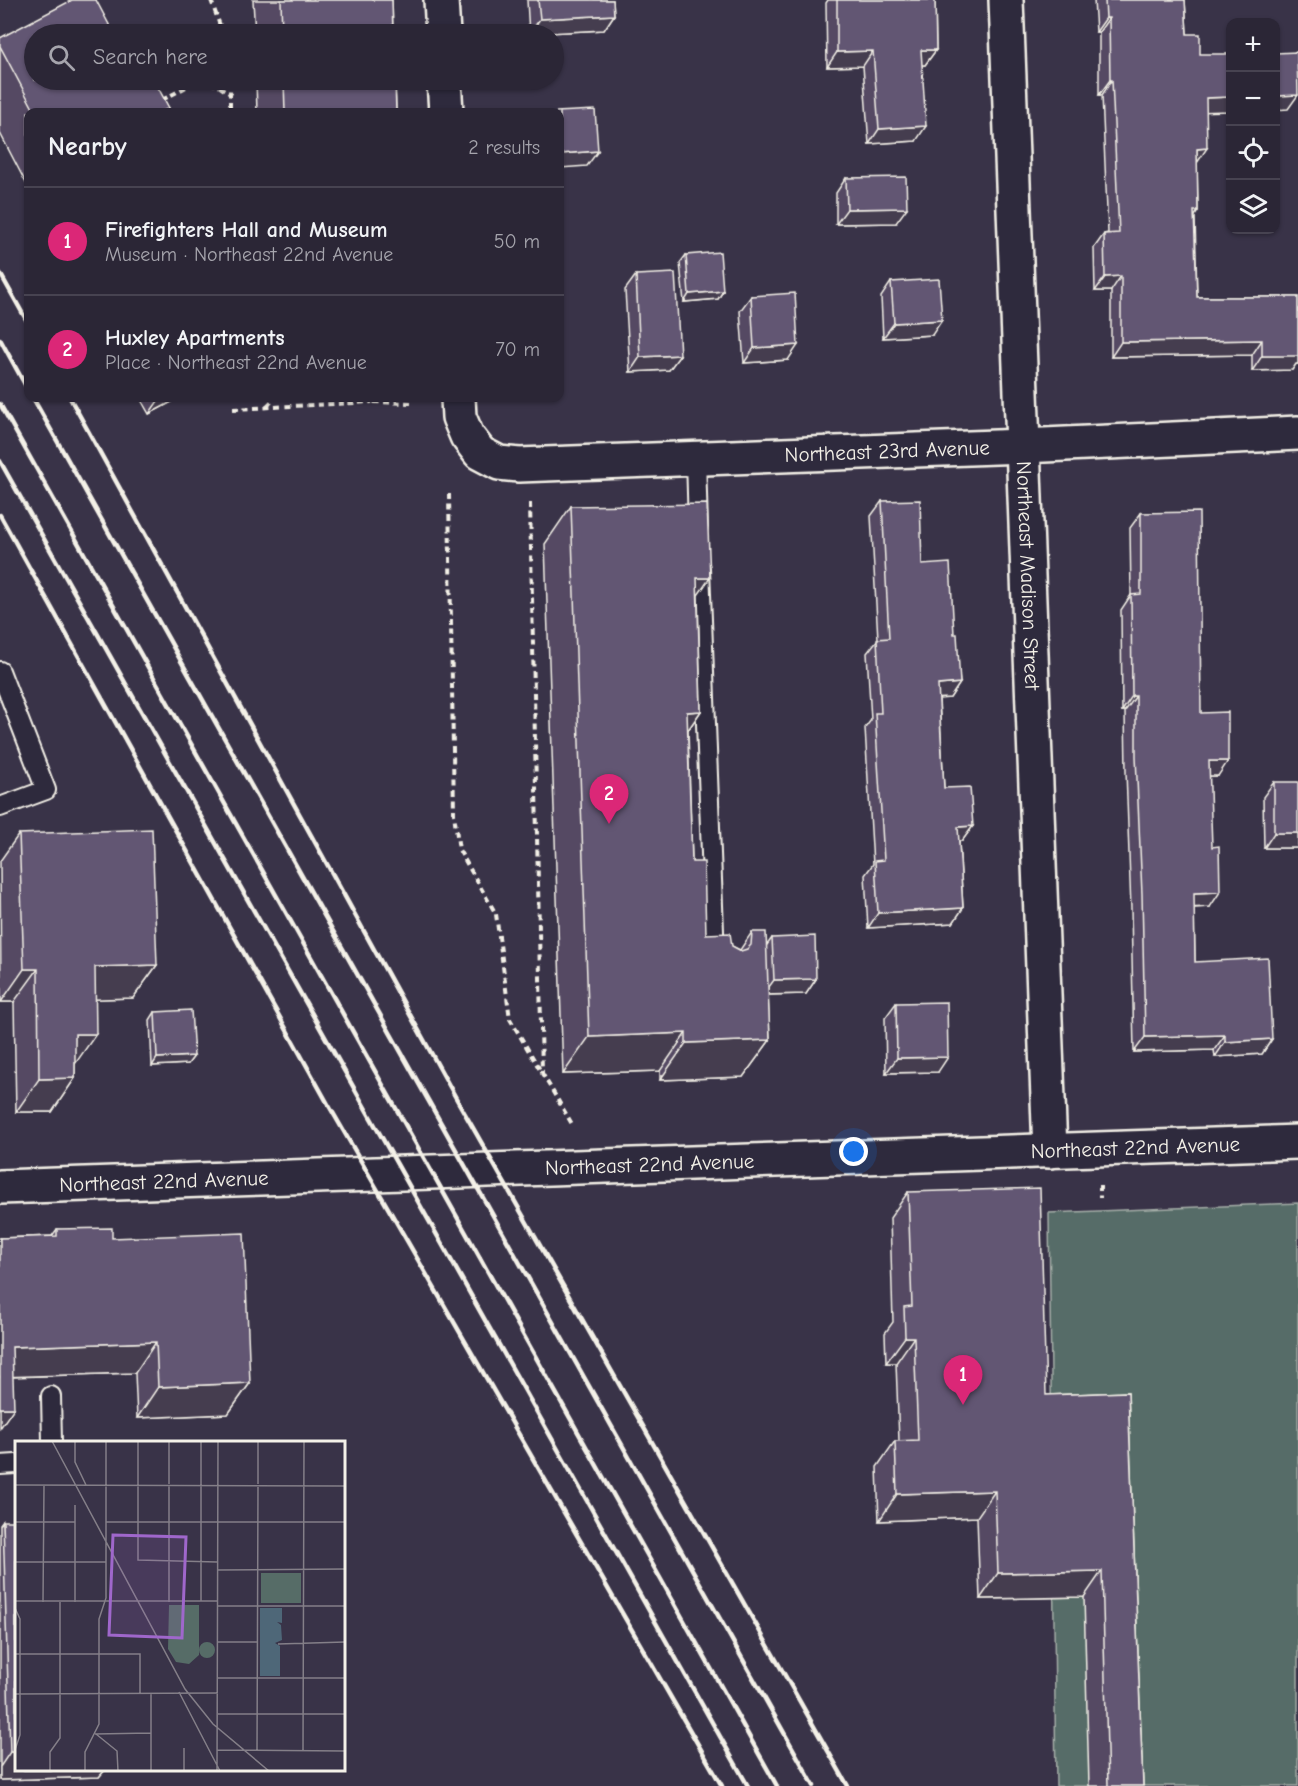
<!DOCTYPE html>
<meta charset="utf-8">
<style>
body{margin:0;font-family:"Comic Neue",sans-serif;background:#332e3e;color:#f1f3f6}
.controls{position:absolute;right:18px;top:18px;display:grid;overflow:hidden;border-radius:12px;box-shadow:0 2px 4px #0004}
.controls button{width:54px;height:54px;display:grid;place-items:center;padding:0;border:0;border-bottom:2px solid #474351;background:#2b2636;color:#f1f3f6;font:30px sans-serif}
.you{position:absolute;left:854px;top:1152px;width:21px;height:21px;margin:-15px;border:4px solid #fff;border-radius:50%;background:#1a73e8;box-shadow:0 0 0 9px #1a73e833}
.badge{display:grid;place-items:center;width:39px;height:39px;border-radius:50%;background:#db2777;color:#fff;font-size:20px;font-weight:700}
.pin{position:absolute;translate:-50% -50px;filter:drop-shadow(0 2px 3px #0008)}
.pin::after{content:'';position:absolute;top:32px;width:21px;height:18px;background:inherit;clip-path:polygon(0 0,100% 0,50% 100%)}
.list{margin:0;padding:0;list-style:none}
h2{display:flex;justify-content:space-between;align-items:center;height:78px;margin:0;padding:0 24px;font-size:26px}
h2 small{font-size:20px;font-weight:400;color:#a6a5ad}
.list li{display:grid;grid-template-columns:39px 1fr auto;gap:18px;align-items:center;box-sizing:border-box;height:108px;padding:0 24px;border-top:2px solid #474351}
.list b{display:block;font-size:22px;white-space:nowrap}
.list p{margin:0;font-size:20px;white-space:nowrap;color:#a6a5ad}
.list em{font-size:20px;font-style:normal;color:#a6a5ad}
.icon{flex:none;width:33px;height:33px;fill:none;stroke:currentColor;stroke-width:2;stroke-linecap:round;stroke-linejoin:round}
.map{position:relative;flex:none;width:1298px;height:1786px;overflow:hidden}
.search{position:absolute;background:#2b2636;box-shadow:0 2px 4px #0004;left:24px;top:24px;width:540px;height:66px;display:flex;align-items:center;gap:15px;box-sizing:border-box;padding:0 21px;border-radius:33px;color:#a6a5ad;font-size:22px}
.panel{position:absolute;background:#2b2636;box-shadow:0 2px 4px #0004;left:24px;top:108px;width:540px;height:294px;border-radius:12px}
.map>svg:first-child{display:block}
.green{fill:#566c67;stroke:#a5aea8;stroke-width:1.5}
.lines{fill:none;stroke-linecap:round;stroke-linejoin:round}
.service-casing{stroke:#f4f1e8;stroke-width:22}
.minor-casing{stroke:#f4f1e8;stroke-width:38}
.path{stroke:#f4f1e8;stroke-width:4;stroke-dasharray:6 4.5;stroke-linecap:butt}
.service{stroke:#2f2a3d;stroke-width:18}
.minor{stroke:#2f2a3d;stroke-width:33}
.rail{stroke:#f4f1e8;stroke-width:4.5}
.wall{fill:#544a63;stroke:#f4f1e8;stroke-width:1.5}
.shaded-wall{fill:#453c50;stroke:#f4f1e8;stroke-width:1.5}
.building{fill:#625673;stroke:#f4f1e8;stroke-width:1.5}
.labels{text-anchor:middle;stroke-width:6;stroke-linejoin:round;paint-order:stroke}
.street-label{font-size:21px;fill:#f4f1e8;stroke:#2f2a3d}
.inset-road{fill:none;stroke:#847f88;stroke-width:1.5}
.view{fill:#9f67cb;fill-opacity:0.15;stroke:#9f67cb;stroke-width:3}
.inset-edge{fill:none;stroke:#f4f1e8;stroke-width:3}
</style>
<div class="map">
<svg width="1298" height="1786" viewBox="0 0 1298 1786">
<rect width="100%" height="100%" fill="#393348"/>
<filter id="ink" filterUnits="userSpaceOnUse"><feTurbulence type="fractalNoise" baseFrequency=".0167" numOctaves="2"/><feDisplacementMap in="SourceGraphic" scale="12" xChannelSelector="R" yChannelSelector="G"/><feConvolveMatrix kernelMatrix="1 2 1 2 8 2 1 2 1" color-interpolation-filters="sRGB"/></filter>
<g filter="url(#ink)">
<path class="green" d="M1298 1203V1786H1056L1049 1213Z"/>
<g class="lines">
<defs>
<g id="service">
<path d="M696 458 698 528"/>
<path d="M700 568 715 957"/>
<path d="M0 671 46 790 0 807"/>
<path d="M51 1396 52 1442"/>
<path d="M0 1465 16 1464"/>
</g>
<g id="minor">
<path d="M441 0 443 34"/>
<path id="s1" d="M1006 0 1050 1151"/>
<path d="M444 80 446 112"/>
<path id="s2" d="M458 398 459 417 467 436 480 453 499 463 519 465 1023 446 1298 433"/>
<path id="s3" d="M0 1187 1298 1142"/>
</g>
</defs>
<use href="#service" class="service-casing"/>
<use href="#minor" class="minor-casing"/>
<g class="path">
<path d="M211 0 223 34"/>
<path d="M230 80V112"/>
<path d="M199 81 217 85 232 95"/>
<path d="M162 100 199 80"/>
<path d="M364 398 372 402 411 403"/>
<path d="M267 406 275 398"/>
<path d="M233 409 372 402"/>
<path d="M449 494 454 814 459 850 496 914 510 1019 572 1124"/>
<path d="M530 503 542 1073"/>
<path d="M1100 1185V1198"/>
</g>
<use href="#service" class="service"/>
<use href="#minor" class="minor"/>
<g class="rail">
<path d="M0 273 28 323"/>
<path d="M0 339 28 390"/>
<path d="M33 398 814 1786"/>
<path d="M70 398 456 1098 848 1786"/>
<path d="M0 404 777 1786"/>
<path d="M0 461 748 1786"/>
<path d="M0 515 328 1104 722 1786"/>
</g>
</g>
<g class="wall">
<path d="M253 0H392L393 34H255Z"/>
<path d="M527 0H613L614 15 604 30 529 34Z"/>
<path d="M828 0H935L936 50 925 65H922L916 141 869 144 863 66 827 67 826 3Z"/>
<path d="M1094 0H1185L1187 34 1200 54 1206 112 1197 163 1198 211 1195 216 1197 297H1298V364H1296L1292 370 1252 371V355L1111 357V291H1095L1094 248 1104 234 1108 233 1102 95H1099V32H1096Z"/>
<path d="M34 34 169 108 166 112H28V187L0 133V38Z"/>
<path d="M256 80H395L396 112H257Z"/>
<path d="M846 178 896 223 836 224V193Z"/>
<path d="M686 255 723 291 718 299 684 302 680 263Z"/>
<path d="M636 275 680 355 669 370 630 372 625 290Z"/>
<path d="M891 282 932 335 883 338 881 297Z"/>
<path d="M751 296 788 360 744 363 740 311Z"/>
<path d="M140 398H179L149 414Z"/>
<path d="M882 501 922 565 954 634 960 683 950 698 939 699 944 788 973 826 962 841H959L963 908 953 923 868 928 865 875 873 864 865 728 871 720 867 653 878 639 871 516Z"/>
<path d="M571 506 698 596 701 711 688 730 692 862 706 934 740 950 752 932 767 945 772 938 816 979 806 994 768 995 770 1040 743 1077 660 1080V1071L563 1074 545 544Z"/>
<path d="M1141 513 1201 713 1218 776H1209L1210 907 1194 908 1195 962 1272 1039 1262 1054 1215 1057 1214 1050 1134 1052 1131 909 1126 771 1125 711H1122L1121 610 1131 595 1130 528Z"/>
<path d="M1274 782 1298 848H1264L1263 797Z"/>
<path d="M19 834 157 965 133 998 96 999 75 1064V1078L52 1112H16L14 1002H1L0 861Z"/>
<path d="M896 1003 938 1072 886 1073 885 1018Z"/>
<path d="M155 1012 194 1056 188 1064 152 1066 150 1020Z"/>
<path d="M908 1192 1046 1395 1128 1392 1143 1786H1089L1084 1597 980 1599 977 1517 879 1521 877 1467 895 1441H899L896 1363H886L885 1333 893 1322 890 1218Z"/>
<path d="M57 1229 112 1238 250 1383 228 1414 137 1418 135 1373 13 1377 0 1238 52 1236Z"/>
<path d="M3 1521 16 1770H105L99 1777 0 1780V1525Z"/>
</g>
<g class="shaded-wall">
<path d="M614 15 604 30 529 34 540 19Z"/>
<path d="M1106 18H1109L1099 32H1096Z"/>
<path d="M921 50H936L925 65H911Z"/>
<path d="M873 51 863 66 827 67 837 52Z"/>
<path d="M1110 80H1112L1102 95H1099Z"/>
<path d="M1298 95 1288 109 1275 110V96Z"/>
<path d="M1230 97V111L1196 112 1206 98Z"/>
<path d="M926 126 916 141 869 144 879 129Z"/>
<path d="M1207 148 1197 163V149Z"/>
<path d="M598 151 587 166 560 168V154Z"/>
<path d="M907 208 896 223 836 224 847 209Z"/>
<path d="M1121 276 1111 291H1095L1105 277Z"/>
<path d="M723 291 718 299 684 302 689 294Z"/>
<path d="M942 320 932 335 883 338 894 323Z"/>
<path d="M1262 340 1252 355 1111 357 1121 342Z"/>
<path d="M798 345 788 360 744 363 754 348Z"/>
<path d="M680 355 669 370 630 372 640 357Z"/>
<path d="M1298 355V364H1296L1292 370 1252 371 1262 356Z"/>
<path d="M160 398H179L149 414Z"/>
<path d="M697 578H710L684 615Z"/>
<path d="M960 683 950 698 928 699 938 685Z"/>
<path d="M1132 696H1136L1125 711H1122Z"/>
<path d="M701 711 675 749 687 712Z"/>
<path d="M1209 761H1228L1218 776H1198Z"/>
<path d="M973 826 962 841H948L958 827Z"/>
<path d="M1274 833H1298V848H1264Z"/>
<path d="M1220 892 1210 907 1183 908 1194 893Z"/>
<path d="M963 908 953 923 868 928 878 913Z"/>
<path d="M157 965 133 998 72 1000 95 967Z"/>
<path d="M24 969H38L14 1002H1Z"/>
<path d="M816 979 806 994 763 995 774 980Z"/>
<path d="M686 1033 660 1071 563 1074 589 1037Z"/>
<path d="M75 1034H96L73 1067Z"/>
<path d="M1225 1035 1214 1050 1134 1052 1145 1037Z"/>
<path d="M1272 1039 1262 1054 1215 1057 1225 1042Z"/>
<path d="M770 1040 743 1077 660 1080 686 1043Z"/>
<path d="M194 1056 188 1064 152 1066 157 1058Z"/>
<path d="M948 1057 938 1072 886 1073 897 1058Z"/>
<path d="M75 1078 52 1112H16L39 1079Z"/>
<path d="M905 1337H914L896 1363H886Z"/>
<path d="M156 1342 135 1373 0 1377 12 1347Z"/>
<path d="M250 1383 228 1414 137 1418 158 1387Z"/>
<path d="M0 1408H14L0 1428Z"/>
<path d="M995 1491 977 1517 879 1521 897 1494Z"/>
<path d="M1102 1571 1084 1597 980 1599 998 1573Z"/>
<path d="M10 1752H16V1770H105L99 1777 0 1780V1767Z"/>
</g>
<g class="building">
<path d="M72 0H96L114 34H34V80H154L169 108 161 112H35L0 46V38Z"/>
<path d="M281 0H392L393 34H282Z"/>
<path d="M538 0H613L614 15 540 19Z"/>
<path d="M837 0H935L936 50H921L926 126 879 129 873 51 837 52Z"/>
<path d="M1105 0H1185L1187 34H1200V54H1230V97L1206 98 1207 148 1197 149 1198 211H1194L1197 297H1298V356H1262V340L1121 342V276L1105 277 1104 234 1119 233 1112 80H1110L1109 18H1106Z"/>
<path d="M1297 52 1298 95 1275 96V53Z"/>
<path d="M284 80H395L396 112H285Z"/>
<path d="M595 110 598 151 560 154V112H556Z"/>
<path d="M906 177 907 208 847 209 846 178Z"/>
<path d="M720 252 723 291 689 294 686 255Z"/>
<path d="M675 273 680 355 640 357 636 275Z"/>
<path d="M939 279 942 320 894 323 891 282Z"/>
<path d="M795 293 798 345 754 348 751 296Z"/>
<path d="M920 500 922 565 950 563 954 634H957L960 683 938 685 944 788 970 787 973 826 958 827 963 908 878 913 875 861 884 860 875 713H881L877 639 889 638 882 501Z"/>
<path d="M707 504 710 578H697L701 711 687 712 692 862H704L706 934 730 933 732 946 741 951 747 949 751 945 752 932H766L770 1040 686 1043V1033L589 1037 571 506Z"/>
<path d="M1199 512 1201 713 1228 712V761H1209L1212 847 1219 846 1220 892 1194 893 1195 962 1268 958 1272 1039 1225 1042V1035L1145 1037 1142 894 1136 756V696H1132L1131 595 1141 594V513Z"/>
<rect x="1274" y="782" width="24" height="51"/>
<path d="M152 829 157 965 95 967 96 1034H75V1078L39 1079 38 969H24L19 834Z"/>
<path d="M815 936 816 979 774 980 772 938Z"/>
<path d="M947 1002 948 1057 897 1058 896 1003Z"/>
<path d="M191 1010 194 1056 157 1058 155 1012Z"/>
<path d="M1040 1188 1046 1395 1128 1392 1143 1786H1108L1102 1571 998 1573 995 1491 897 1494 895 1441 918 1440 914 1337H905L904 1307 912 1306 908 1192Z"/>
<path d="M112 1228V1238L244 1233 250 1383 158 1387 156 1342 12 1347 14 1408H0V1238L57 1236V1229Z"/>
<path d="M3 1521H16V1752H10Z"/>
</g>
</g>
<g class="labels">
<g class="street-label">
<text dy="7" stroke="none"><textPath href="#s2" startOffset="471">Northeast 23rd Avenue</textPath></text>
<text dy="7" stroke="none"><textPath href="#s1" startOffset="576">Northeast Madison Street</textPath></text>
<text dy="7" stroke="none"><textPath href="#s3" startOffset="1136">Northeast 22nd Avenue</textPath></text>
<text dy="7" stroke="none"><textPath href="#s3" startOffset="650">Northeast 22nd Avenue</textPath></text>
<text dy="7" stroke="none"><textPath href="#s3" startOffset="164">Northeast 22nd Avenue</textPath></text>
</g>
</g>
<g transform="translate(15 1441)">
<rect width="330" height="330" fill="#393348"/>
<path d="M246 132H286V162H246ZM154 164H184V214L174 223 161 221 153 208ZM184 209a8 8 0 1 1 16 0a8 8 0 1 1-16 0Z" fill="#566c67"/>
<path d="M245 167H267V182L262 181 266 184 267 199 260 202 265 205V235H245Z" fill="#4e6778"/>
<path class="inset-road" d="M37 0 170 248 198 283 254 330M60 0V21L71 44M123 0V119L202 121M243 0V43M154 43V0M0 44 330 45M154 45V161M0 81H60M91 81H330M0 121H91M202 129 330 128M0 160H202M186 160V0M28 161 29 45M60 161V64M202 165H330M0 167 5 178V294L0 309M203 201H242M263 203 330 201M0 213H125V253M203 237H330M164 251 205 330M0 253 203 252M203 273H330M80 293 136 292M81 293 102 310 103 330M202 309 330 310M242 310 243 46M288 310 289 0M35 330V311L45 297V161M70 330V311L84 283V178L91 157V0M136 330V253M169 330V307M202 330 203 0"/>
<path class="view" d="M98 94 171 96 167 197 94 194Z"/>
<rect width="330" height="330" class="inset-edge"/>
</g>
</svg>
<div class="controls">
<button>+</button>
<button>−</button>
<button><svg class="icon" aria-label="locate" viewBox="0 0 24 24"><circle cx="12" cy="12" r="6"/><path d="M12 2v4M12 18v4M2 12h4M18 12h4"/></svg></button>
<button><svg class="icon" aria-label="layers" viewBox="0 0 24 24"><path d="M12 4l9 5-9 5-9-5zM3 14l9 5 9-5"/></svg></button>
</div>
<div class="you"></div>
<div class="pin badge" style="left:963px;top:1405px">1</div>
<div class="pin badge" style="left:609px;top:824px">2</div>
<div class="search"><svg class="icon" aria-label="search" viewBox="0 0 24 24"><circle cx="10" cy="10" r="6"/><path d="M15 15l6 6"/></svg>Search here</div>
<section class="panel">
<h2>Nearby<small>2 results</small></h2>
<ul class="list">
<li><span class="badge">1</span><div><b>Firefighters Hall and Museum</b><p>Museum · Northeast 22nd Avenue</p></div><em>50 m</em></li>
<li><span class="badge">2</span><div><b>Huxley Apartments</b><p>Place · Northeast 22nd Avenue</p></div><em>70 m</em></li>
</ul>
</section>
</div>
